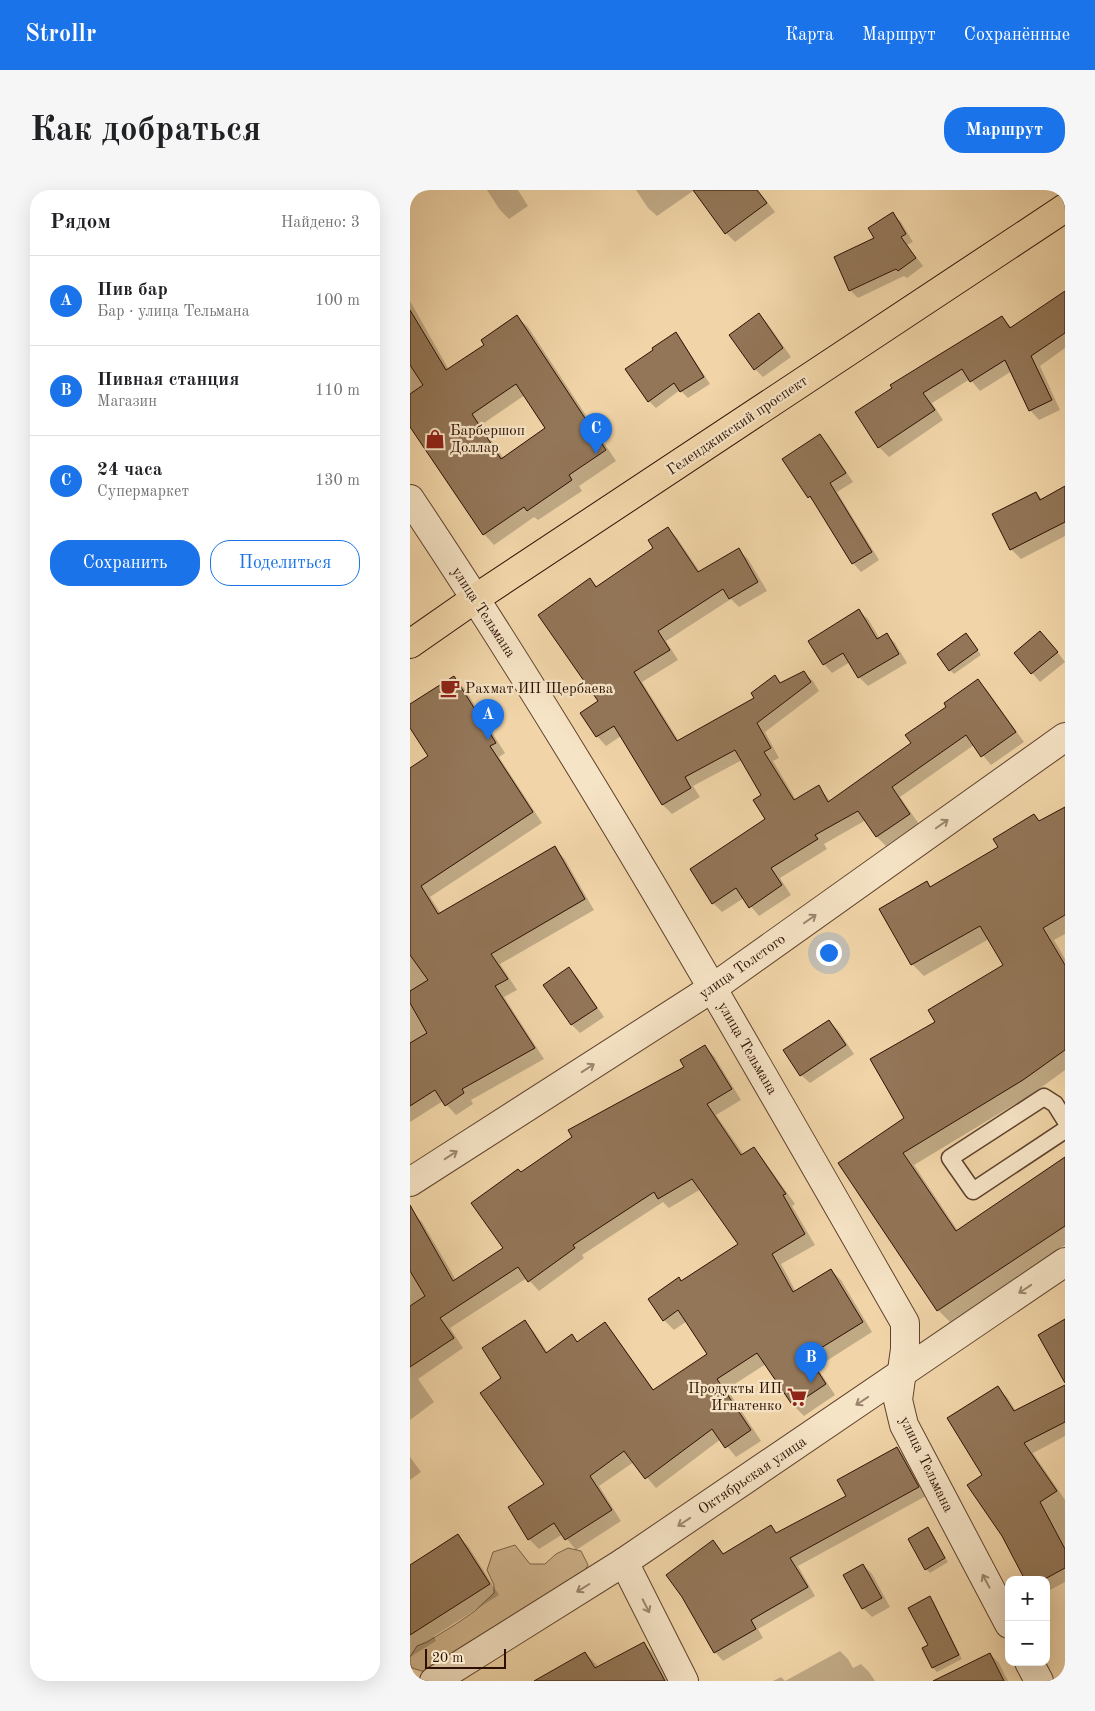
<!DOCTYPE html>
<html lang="ru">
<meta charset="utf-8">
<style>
body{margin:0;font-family:"Old Standard TT",serif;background:#f6f6f6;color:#202124}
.controls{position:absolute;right:15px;bottom:15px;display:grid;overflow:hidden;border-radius:10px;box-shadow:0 5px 20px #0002}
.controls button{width:45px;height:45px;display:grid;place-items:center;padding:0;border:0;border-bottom:1px solid #e0e0e0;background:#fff;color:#202124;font:25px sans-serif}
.scale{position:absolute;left:15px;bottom:12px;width:81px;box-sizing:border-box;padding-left:5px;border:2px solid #2d1002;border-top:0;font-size:14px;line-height:18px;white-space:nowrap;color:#2d1002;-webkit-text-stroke:4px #f6e4c6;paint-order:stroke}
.you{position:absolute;left:418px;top:762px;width:18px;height:18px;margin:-12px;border:4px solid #fff;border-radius:50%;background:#1a73e8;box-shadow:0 0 0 8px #1a73e833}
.badge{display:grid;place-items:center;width:32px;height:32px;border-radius:50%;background:#1a73e8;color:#fff;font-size:16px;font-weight:700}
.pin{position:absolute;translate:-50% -41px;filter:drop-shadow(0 1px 2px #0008)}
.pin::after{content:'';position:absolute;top:26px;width:18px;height:15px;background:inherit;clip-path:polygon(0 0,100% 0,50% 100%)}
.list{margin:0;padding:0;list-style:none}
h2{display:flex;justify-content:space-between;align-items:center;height:65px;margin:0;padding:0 20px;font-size:21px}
h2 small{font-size:16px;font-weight:400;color:#757577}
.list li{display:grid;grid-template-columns:32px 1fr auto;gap:15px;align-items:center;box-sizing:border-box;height:90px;padding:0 20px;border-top:1px solid #e0e0e0}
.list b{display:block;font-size:19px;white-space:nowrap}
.list p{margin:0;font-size:16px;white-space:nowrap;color:#757577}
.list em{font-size:16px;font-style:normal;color:#757577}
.actions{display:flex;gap:10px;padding:15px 20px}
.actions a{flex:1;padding:11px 0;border:1px solid #1a73e8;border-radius:20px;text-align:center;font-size:18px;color:#1a73e8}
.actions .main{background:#1a73e8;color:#fff}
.map{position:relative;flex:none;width:655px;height:1491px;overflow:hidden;border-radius:20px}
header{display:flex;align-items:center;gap:30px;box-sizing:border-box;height:70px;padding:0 25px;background:#1a73e8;color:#fff}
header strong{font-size:24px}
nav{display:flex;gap:28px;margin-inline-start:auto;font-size:18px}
.intro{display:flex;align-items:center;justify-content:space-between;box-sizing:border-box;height:120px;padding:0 30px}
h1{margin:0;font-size:35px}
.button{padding:12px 22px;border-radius:20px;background:#1a73e8;color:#fff;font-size:18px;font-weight:700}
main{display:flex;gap:30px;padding:0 30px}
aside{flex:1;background:#fff;border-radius:20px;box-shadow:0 5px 20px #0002}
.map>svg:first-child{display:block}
.green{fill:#d0b48c;stroke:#7e6247}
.shadow{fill:#0003;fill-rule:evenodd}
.building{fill:#937658;stroke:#2d1002;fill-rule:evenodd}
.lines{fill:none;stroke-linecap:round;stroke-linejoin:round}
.service-casing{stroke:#5e412c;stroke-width:19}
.minor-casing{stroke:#5e412c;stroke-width:30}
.primary-casing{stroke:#2d1002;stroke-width:30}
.service{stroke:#f6e4c6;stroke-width:16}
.minor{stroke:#f6e4c6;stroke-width:28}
.primary{stroke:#f1d5a8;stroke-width:28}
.oneway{stroke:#9c856e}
.labels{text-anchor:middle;stroke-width:4.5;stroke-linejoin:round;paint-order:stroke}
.street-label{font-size:15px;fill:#2d1002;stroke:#f6e4c6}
.poi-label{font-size:15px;fill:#2d1002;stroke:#f6e4c6;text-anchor:start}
</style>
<header>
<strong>Strollr</strong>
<nav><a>Карта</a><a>Маршрут</a><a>Сохранённые</a></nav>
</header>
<div class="intro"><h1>Как добраться</h1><a class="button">Маршрут</a></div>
<main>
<aside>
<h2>Рядом<small>Найдено: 3</small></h2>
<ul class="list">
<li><span class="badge">A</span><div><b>Пив бар</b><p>Бар · улица Тельмана</p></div><em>100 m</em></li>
<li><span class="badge">B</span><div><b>Пивная станция</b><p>Магазин</p></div><em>110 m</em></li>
<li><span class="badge">C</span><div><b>24 часа</b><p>Супермаркет</p></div><em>130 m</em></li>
</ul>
<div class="actions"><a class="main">Сохранить</a><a>Поделиться</a></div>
</aside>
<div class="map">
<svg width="655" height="1491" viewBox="0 0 655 1491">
<rect width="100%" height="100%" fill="#f1d5a8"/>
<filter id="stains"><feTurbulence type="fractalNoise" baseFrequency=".004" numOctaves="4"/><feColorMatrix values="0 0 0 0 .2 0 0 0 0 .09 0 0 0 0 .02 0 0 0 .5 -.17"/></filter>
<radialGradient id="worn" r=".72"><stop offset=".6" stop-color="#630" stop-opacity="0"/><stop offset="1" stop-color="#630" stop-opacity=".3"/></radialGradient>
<path class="green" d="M105 1355 120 1374H135L146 1364 158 1358 171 1361 178 1375 165 1398 15 1482 2 1478 0 1473V1467L7 1456 17 1452 46 1434 65 1421 84 1403V1395L77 1380 83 1362Z"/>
<g class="shadow">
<path d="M77 0H108L118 16 99 29 90 20Z"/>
<path d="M226 0H282L283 1 247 26 238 18Z"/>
<path d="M306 0H348L365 22 325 52 316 43Z"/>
<path d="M483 24 491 32 503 52 497 55 513 76 497 88 494 86 448 108 440 100 466 48Z"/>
<path d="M655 103V158L630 176 650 220 629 230 620 220 602 181 570 201 560 189 522 213 533 230 479 267 469 257 447 223 592 127 602 138Z"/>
<path d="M0 111 39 180 76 155 107 127 118 137 206 271 169 296 172 301 128 330 124 327 84 355 74 344 0 235ZM115 205 137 238 94 269 71 235Z"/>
<path d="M349 125 357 133 381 167 353 187 345 179Z"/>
<path d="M265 144 272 151 300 194 278 208 270 200 246 218 239 211Z"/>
<path d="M409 246 418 254 443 292 427 302 469 370 451 382 443 373 407 314 399 307 374 269Z"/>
<path d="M655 298V346L611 369 601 359 626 303 633 310Z"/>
<path d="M257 338 267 348 290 382 329 360 338 369 357 401 329 417 321 409 256 451 268 470 232 492 269 551 346 508 364 487 372 494 393 482 403 491 409 501 355 542 369 568 363 571 386 610 409 597 421 612 503 554 538 517 568 491 577 500 614 552 581 575 564 555 490 607 509 634 476 656 467 647 456 630 414 654 417 659 370 688 381 705 349 726 334 708 312 722 303 713 357 629 352 605 332 570 283 596 290 607 262 624 252 614 211 546 196 556 187 546 190 512 180 390 188 397 244 358Z"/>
<path d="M449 421 458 429 470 449 477 445 485 453 497 473 458 496 449 487 440 472 422 483 414 474Z"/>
<path d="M560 449 571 465 544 484 540 480Z"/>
<path d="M639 451 655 472 630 492 605 463Z"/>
<path d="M44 488 54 498 95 563 89 567 132 633 20 707 31 724 144 658 154 668 184 720 90 774 107 800 94 807 134 869 61 910 63 914 46 925 33 911 0 932V579L20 567 0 535V515Z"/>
<path d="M655 618V744L644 750 655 769V880L625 902 504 975 548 1041 655 969V1055L540 1132 528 1120 430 973 496 929 527 832 595 775 579 749 514 786 502 774 471 719 517 693 522 698 589 657 624 626 630 632Z"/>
<path d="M159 778 167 787 194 827 170 843 162 835 135 795Z"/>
<path d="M419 831 428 840 444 864 400 893 391 885Z"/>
<path d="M294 856 304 866 331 910 306 925 334 965 343 959 353 969 385 1014 382 1016 405 1055 371 1074 386 1102 421 1080 431 1090 462 1142 407 1177 425 1205 394 1226 384 1216 356 1174 317 1199 351 1251 326 1267 311 1249 246 1298 224 1272 189 1296 211 1331 166 1360 153 1344 129 1359 119 1349 135 1294 93 1188 114 1132 124 1142 138 1163 162 1146 168 1153 194 1134 204 1144 244 1200 299 1164 277 1131 264 1140 254 1130 272 1092 330 1054 291 999 259 1018 253 1012 172 1065 174 1068 129 1101 117 1088 40 1138 53 1158 8 1189 24 1212 0 1230V1023L2 1022 12 1032 46 1090 95 1058 111 984 276 877Z"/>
<path d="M587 1197 597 1207 606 1221 655 1197V1246L623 1263 655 1310V1392L636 1402V1390H617L574 1285Z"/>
<path d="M487 1258 495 1267 516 1306 388 1376 405 1406 348 1439 353 1448 313 1471 305 1462 303 1352 314 1364 361 1337 368 1344 438 1306Z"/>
<path d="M0 1267 11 1282 0 1290Z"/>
<path d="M518 1339 522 1343 538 1372 520 1383 516 1379Z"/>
<path d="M48 1346 58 1356 89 1405 24 1446 26 1451 0 1467V1376Z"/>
<path d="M453 1375 462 1384 480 1417 462 1427 453 1418 435 1385Z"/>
<path d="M520 1408 524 1412 552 1469 527 1482 523 1478 514 1459 520 1456Z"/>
<path d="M234 1454 242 1462 258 1491H217Z"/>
<path d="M430 1461 438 1469 443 1478 451 1474 459 1482 465 1491H363L371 1487 375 1491Z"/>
<path d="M175 1463 187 1475 196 1491H130Z"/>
<path d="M580 1464 589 1473 598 1491H553Z"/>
</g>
<g class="building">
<path d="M283 0H347L357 13 315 44Z"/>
<path d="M483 22 496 44 491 47 506 68 488 81 486 79 439 101 424 67 464 48 458 38Z"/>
<path d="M655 101V143L621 166 642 210 619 221 595 170 560 192 552 179 513 203 525 220 468 258 445 222 482 198 480 195 592 126 600 138Z"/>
<path d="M0 120 36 180 74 155 71 150 107 125 196 260 159 285 162 290 117 321 114 317 73 345 0 237V204L13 195 0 175ZM106 194 135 238 91 269 62 224Z"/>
<path d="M349 123 373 158 344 180 319 145Z"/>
<path d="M266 142 294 187 270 202 264 193 238 212 215 179 243 160 242 158Z"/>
<path d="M410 244 436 283 420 293 462 362 442 374 400 306 398 308 372 269Z"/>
<path d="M655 296V332L600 360 582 324 626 302 630 310Z"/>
<path d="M258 337 288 382 329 358 348 392 319 409 313 399 248 441 260 460 224 482 267 551 344 508 341 503 365 485 370 493 394 481 401 492 347 533 361 558 354 562 384 610 409 595 418 612 501 553 495 545 536 517 534 513 568 489 606 542 571 567 556 545 482 597 500 624 466 647 448 621 405 645 408 649 361 678 372 695 339 718 326 698 302 714 280 679 355 629 343 610 351 605 325 560 275 587 281 598 252 615 204 536 186 547 170 523 188 511 128 425 180 388 186 397 243 358 238 350Z"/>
<path d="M449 419 467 449 477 443 489 464 448 488 433 463 413 475 398 451Z"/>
<path d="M630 441 648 462 621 484 604 463Z"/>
<path d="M556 443 568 460 539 481 527 464Z"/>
<path d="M44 486 86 553 80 556 123 622 11 696 28 724 145 656 175 709 81 764 98 789 85 796 125 858 52 899 54 903 35 916 25 900 0 916V853L17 843 0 813V801L18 790 0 765V578L18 566 0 538V514Z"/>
<path d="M655 617V725L633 738 655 775V860L613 890 493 963 546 1041 655 967V1036L527 1121 428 973 494 928 460 869 525 832 518 820 593 775 570 736 501 775 469 719 517 691 520 697 588 657 583 649 624 624 629 631Z"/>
<path d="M159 777 187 818 161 835 133 795Z"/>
<path d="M419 830 436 855 390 886 373 860Z"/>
<path d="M295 855 322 899 297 914 331 965 344 957 376 1004 373 1005 395 1044 362 1064 383 1102 421 1079 453 1132 398 1166 416 1194 383 1216 347 1163 307 1189 341 1240 315 1258 302 1239 235 1289 214 1261 180 1286 202 1320 155 1350 144 1333 118 1350 98 1317 134 1294 70 1203 91 1188 72 1158 115 1130 136 1163 162 1144 167 1152 195 1132 243 1200 297 1164 268 1120 253 1131 238 1109 269 1087 271 1091 328 1054 282 989 248 1009 244 1002 163 1055 165 1058 118 1092 108 1077 30 1128 44 1148 0 1177V1116L15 1106 0 1081V1015L43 1091 93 1058 61 1013 108 979 111 982 162 947 158 940 274 877 270 870Z"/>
<path d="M655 1129V1193L628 1145Z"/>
<path d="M655 1195V1232L614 1253 647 1301 630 1312 655 1359V1378L633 1390H615L592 1346 557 1295 572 1285 537 1228 588 1196 604 1221Z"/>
<path d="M487 1257 509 1297 380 1368 398 1397 341 1430 346 1439 304 1463 272 1407 256 1385 303 1350 313 1364 361 1335 366 1343 436 1306 427 1290Z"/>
<path d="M518 1337 535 1368 515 1380 498 1349Z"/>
<path d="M48 1344 80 1394 0 1445V1375Z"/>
<path d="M453 1374 472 1408 452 1419 433 1385Z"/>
<path d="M520 1406 549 1465 522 1478 512 1458 518 1455 498 1418Z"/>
<path d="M234 1452 255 1491H124L175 1462 185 1478Z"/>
<path d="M580 1463 594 1491H523Z"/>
</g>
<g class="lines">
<defs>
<path id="service" d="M655 930 645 914 634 907 540 968 563 1001 655 940"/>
<g id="minor">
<path d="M0 309C178 576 336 855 495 1133V1159L488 1210 494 1235 599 1434"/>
<path d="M0 992 304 797 655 547"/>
<path d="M214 1372 274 1491"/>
<path d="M619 1472 629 1491"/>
<path d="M24 1491 214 1372 655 1072"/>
</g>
<path id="primary" d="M0 454 66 408 655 18"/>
</defs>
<use href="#service" class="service-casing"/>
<use href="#minor" class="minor-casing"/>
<use href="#primary" class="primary-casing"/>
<use href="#service" class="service"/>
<use href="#minor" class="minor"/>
<use href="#primary" class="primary"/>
</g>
<defs><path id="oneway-shaft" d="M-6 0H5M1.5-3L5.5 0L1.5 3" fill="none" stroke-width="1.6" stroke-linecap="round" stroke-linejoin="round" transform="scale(1.25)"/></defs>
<g class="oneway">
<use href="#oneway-shaft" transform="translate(532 634) rotate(-35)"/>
<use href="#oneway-shaft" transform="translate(400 729) rotate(-35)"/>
<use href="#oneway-shaft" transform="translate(178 878) rotate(-33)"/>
<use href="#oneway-shaft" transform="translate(41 965) rotate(-33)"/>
<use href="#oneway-shaft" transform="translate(615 1099) rotate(146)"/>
<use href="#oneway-shaft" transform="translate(452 1211) rotate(146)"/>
<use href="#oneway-shaft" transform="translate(274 1332) rotate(146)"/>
<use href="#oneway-shaft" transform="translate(576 1391) rotate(-118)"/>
<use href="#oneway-shaft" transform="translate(173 1398) rotate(148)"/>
<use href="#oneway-shaft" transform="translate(236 1416) rotate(63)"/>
</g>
<defs>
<symbol id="shop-bare" viewBox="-9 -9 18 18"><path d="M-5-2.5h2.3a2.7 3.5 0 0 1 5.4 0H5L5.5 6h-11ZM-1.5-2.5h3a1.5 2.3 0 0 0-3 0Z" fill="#8f2418" stroke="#f6e4c6" stroke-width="2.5" paint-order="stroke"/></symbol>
<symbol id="cafe-bare" viewBox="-9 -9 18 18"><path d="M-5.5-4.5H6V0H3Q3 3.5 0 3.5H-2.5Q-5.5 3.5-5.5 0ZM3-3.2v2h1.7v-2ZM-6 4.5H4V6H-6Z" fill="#8f2418" stroke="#f6e4c6" stroke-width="2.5" paint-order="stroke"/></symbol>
<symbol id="supermarket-bare" viewBox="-9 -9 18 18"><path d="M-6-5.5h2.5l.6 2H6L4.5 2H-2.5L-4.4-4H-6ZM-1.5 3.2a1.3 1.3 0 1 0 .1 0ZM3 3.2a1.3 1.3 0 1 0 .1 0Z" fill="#8f2418" stroke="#f6e4c6" stroke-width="2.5" paint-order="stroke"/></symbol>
</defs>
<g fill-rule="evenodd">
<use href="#shop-bare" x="11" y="235" width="28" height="28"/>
<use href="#cafe-bare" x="26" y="484" width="28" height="28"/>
<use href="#supermarket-bare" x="373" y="1193" width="28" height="28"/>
</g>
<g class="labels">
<g class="street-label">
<text transform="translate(327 235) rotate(-34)" y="5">Геленджикский проспект</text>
<text transform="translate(74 422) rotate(57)" y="5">улица Тельмана</text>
<text transform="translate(332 776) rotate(-35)" y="5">улица Толстого</text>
<text transform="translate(338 858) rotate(60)" y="5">улица Тельмана</text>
<text transform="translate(517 1274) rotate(64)" y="5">улица Тельмана</text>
<text transform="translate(342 1285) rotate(-34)" y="5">Октябрьская улица</text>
</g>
<g class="poi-label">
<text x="40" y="245">Барбершоп<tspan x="40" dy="17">Доллар</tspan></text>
<text x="55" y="503">Рахмат ИП Щербаева</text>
<text x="372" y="1203" text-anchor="end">Продукты ИП<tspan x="372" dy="17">Игнатенко</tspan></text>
</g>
</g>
<rect width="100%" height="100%" filter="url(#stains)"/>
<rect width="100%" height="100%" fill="url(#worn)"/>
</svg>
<div class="controls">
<button>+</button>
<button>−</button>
</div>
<div class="scale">20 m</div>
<div class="you"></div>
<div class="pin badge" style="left:78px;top:550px">A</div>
<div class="pin badge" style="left:401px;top:1193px">B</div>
<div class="pin badge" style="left:186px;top:264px">C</div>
</div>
</main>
